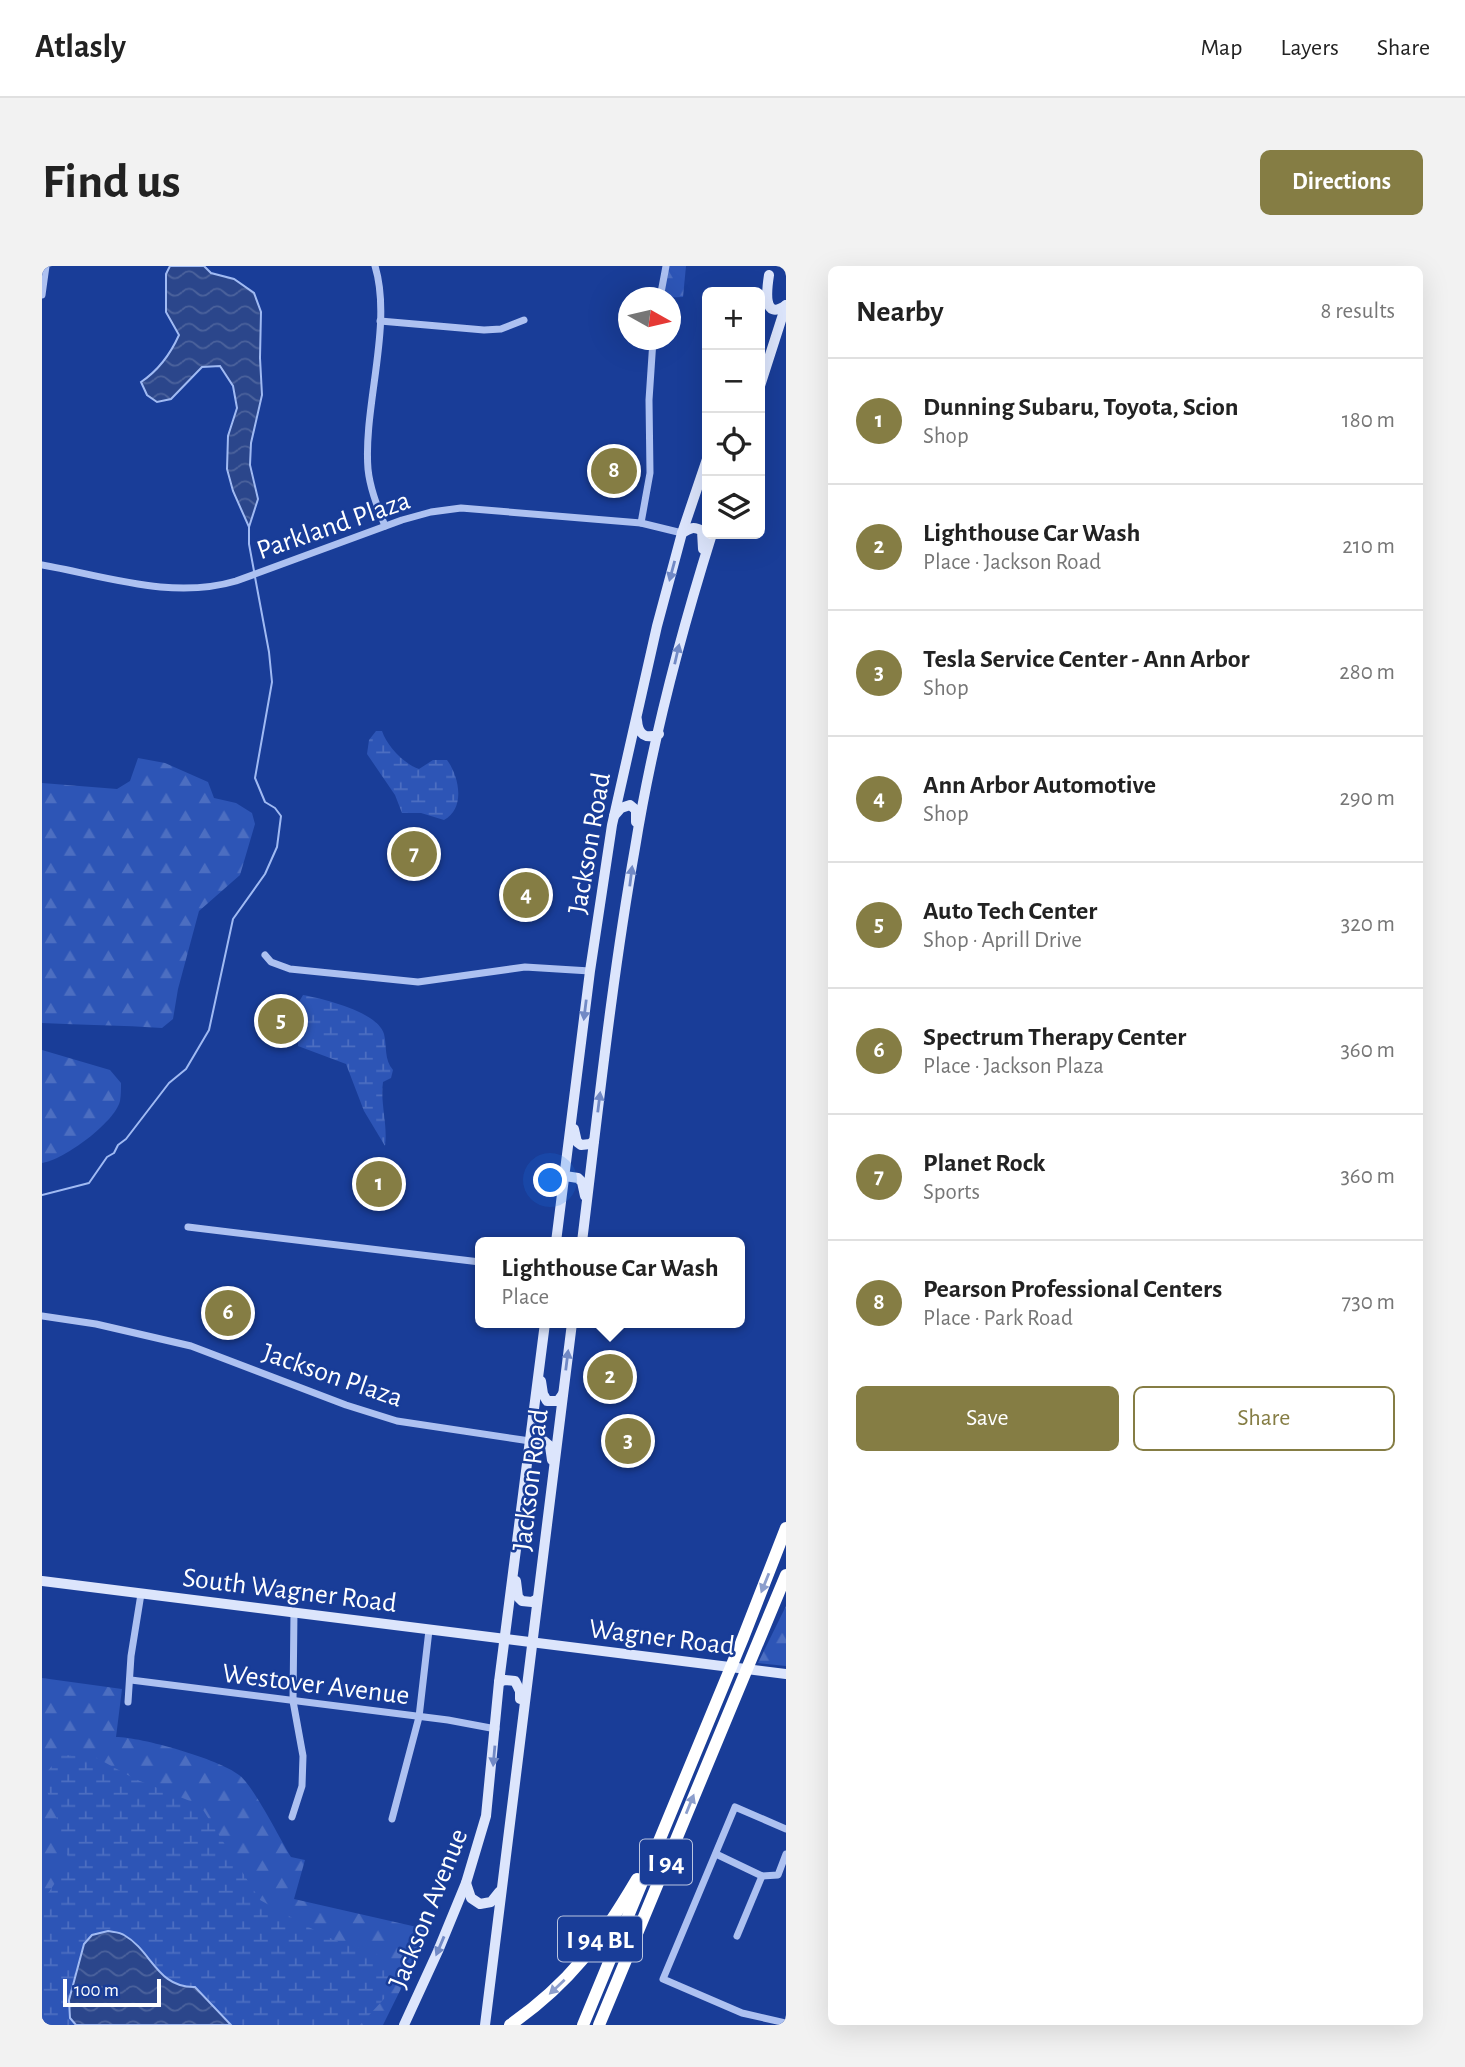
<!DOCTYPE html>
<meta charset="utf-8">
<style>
body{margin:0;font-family:"Alegreya Sans",sans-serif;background:#f2f2f2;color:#222}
.controls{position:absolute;right:21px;top:21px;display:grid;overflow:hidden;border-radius:10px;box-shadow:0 7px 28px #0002}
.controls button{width:63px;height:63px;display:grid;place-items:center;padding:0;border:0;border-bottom:2px solid #e0e0e0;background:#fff;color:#222;font:35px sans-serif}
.compass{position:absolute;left:576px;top:21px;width:63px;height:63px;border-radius:50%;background:#fff;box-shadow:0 7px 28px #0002;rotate:98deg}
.scale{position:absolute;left:21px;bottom:18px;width:98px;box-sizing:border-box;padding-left:7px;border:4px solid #fff;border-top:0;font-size:19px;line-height:24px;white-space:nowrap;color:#fff;-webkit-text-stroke:5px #193d98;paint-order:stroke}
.you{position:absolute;left:509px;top:915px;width:24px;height:24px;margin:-18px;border:5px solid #fff;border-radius:50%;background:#1a73e8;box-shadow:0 0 0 10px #1a73e833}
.badge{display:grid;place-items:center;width:46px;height:46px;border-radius:50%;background:#857d44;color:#fff;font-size:23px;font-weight:700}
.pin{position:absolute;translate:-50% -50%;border:4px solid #fff;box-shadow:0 2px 7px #0006}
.popup{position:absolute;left:433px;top:971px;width:270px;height:91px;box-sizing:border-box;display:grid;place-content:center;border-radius:10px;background:#fff;filter:drop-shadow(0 2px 5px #0005);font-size:23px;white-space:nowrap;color:#767676}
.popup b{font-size:26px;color:#222}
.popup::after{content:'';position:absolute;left:50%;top:100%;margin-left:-14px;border:14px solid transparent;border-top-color:#fff}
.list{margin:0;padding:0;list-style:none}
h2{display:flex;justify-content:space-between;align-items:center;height:91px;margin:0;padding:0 28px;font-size:30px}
h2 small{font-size:23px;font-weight:400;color:#767676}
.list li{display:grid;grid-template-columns:46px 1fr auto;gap:21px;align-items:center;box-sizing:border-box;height:126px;padding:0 28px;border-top:2px solid #e0e0e0}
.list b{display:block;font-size:26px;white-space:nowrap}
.list p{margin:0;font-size:23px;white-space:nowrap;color:#767676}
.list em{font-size:23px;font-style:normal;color:#767676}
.actions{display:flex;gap:14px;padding:21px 28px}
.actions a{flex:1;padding:16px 0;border:2px solid #857d44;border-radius:10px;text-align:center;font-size:24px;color:#857d44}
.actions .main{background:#857d44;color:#fff}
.icon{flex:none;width:38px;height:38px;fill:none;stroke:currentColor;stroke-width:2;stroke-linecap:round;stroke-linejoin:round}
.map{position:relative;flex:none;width:744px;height:1759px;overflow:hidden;border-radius:10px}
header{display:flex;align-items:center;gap:42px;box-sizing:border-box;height:98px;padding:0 35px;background:#fff;border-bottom:2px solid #e0e0e0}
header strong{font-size:33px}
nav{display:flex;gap:38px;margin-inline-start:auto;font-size:24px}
.intro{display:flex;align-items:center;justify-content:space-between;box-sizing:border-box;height:168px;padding:0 42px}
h1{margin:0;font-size:49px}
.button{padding:18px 32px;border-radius:10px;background:#857d44;color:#fff;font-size:24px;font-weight:700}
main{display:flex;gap:42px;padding:0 42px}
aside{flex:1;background:#fff;border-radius:10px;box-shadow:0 7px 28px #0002}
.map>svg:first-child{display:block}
.forest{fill:url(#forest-firs)}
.wetland{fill:url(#wetland-marsh)}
.water{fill:url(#water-waves);stroke:#a0baf3;stroke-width:2}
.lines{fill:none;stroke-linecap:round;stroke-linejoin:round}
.stream{stroke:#a0baf3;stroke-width:2}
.street{stroke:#adc1f1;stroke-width:7}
.secondary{stroke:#dce5fc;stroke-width:10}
.highway{stroke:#fff;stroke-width:12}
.oneway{fill:#7189c5}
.oneway2{fill:#8c9ecc}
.labels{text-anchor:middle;stroke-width:5;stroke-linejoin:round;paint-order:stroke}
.shield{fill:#193d98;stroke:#bac5e0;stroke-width:2}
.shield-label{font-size:26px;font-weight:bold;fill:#fff}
.street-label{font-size:28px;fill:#fff;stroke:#193d98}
</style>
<header>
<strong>Atlasly</strong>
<nav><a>Map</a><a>Layers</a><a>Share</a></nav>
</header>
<div class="intro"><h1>Find us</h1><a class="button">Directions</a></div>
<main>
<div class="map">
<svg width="744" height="1759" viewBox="0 0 744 1759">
<defs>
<pattern id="forest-firs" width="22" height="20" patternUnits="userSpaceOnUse" patternTransform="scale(1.75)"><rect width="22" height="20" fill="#2d55b6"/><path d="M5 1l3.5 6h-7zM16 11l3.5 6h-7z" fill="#4c6ec1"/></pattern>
<pattern id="wetland-marsh" width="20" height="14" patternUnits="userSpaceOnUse" patternTransform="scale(1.75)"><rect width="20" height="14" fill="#2d55b6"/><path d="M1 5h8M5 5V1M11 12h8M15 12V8" fill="none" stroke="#4c6ec1"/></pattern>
<pattern id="water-waves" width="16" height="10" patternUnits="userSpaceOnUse" patternTransform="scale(1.75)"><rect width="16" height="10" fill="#2b468b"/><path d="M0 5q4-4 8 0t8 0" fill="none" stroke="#4b629c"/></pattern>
</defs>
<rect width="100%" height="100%" fill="#193d98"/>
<g class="forest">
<path d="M621 0H644L641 31 619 32Z"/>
<path d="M96 492 123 497 166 516 172 532 194 537 210 547 213 558 198 609 157 645 136 723 131 753 120 762C80 759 40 759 0 757V517L75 523 88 515Z"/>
<path d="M0 784 68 804 79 817C79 823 79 829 78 835 73 856 22 894 0 897Z"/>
<path d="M744 1340V1400L716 1397Z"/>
<path d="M0 1412 80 1423 74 1471C99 1471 177 1493 197 1509 211 1519 238 1573 249 1591L263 1594 252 1633 388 1664 341 1759H189L182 1754 28 1751 34 1759H0Z"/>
</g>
<g class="wetland">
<path d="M334 465H340C345 480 362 498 377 503L391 494H405C417 510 424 542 402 554L379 547H360L353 529 325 488 327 474Z"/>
<path d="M261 729C282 733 336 746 342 768 345 780 342 794 351 804L349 812 341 816C338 838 346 858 343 880L322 845 304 798 256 780 258 734Z"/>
<path d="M20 1489 53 1491 93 1513 158 1539 218 1634 283 1670 311 1681 328 1683 351 1701 352 1722 318 1759H189C179 1752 174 1738 164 1732 147 1720 128 1719 113 1702 103 1691 96 1674 81 1667 74 1665 66 1665 59 1667 29 1675 32 1725 28 1751L34 1759H0V1636L13 1617 26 1592 17 1559 0 1511Z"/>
</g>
<g class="water">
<path d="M128 0H162L169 7 192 13 212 27 219 46 218 92 220 129 209 177 208 199 216 233 207 261 191 225 185 203 186 170 195 142 191 120 178 100 160 101 129 133 115 136 105 129 99 116C117 104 128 89 137 69L124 46V8Z"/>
<path d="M66 1665C71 1666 78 1666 82 1669 110 1685 115 1722 153 1721L189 1759H34L28 1752 27 1734 42 1678 50 1669Z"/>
</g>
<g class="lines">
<g class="stream">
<path d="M207 261V278L212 305"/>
<path d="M0 929 47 917 65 891 72 887 76 879 84 873 127 817 144 803 167 764 191 653 223 608 235 581 239 550 233 542 223 536 213 512 230 416 227 386 213 311"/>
</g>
<g class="street">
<path d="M333 0C351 59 321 141 326 203 328 223 336 242 343 260"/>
<path d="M0 29 4 0"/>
<path d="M618 32 624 0"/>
<path d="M338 55 442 64 459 63 482 54"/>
<path d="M599 257 608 207 607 134 611 74"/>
<path d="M0 299C63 310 130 334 194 315L360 254 389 246 419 242 599 257 640 267"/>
<path d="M223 689 229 696 248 703 376 716 483 701 548 705"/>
<path d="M146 961 438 996"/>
<path d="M0 1050 54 1058 149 1080 304 1139 355 1155 488 1175"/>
<path d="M89 1414 406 1454 454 1463"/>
<path d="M86 1436 89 1390 99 1328"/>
<path d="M250 1551 260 1520 261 1490 251 1435 252 1346"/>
<path d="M350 1553 377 1451 387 1364"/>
<path d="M744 1563 693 1541 621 1713 700 1747 744 1757"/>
<path d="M674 1588 720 1610 736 1609 744 1588"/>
<path d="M695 1670 720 1610"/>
</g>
<g class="secondary">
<path d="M727 9C725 22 720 56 744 39"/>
<path d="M718 120 744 39"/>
<path d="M640 267C648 262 652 260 660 265L661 283"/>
<path d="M595 454C596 468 603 474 617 468"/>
<path d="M572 550 579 542 588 539 594 544V556"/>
<path d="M532 863 535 876 539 879 548 878 552 875"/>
<path d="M523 910 536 912 540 916 543 930"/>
<path d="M514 976 548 705 570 559 615 360 640 267 665 193"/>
<path d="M540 976C556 845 570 712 593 582 610 476 638 370 670 268"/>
<path d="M499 1115 501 1128 505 1135H516L521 1128"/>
<path d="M488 1175H502L508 1180 510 1194"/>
<path d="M0 1315 744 1408"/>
<path d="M474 1315 476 1331 480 1335 490 1336 495 1333"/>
<path d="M457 1416 463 1414 473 1415 478 1425V1433"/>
<path d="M424 1617 429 1632 438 1638 449 1636 457 1626"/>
<path d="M362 1759 396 1685 424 1617 444 1550 457 1416 503 1057"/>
<path d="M443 1759 530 1057"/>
</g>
<g class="highway">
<path d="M468 1759C528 1717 558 1676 595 1613"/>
<path d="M541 1759 701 1372 744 1262"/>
<path d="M557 1759 744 1309"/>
</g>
</g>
<defs><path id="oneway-solid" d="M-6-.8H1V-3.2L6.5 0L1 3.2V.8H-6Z" transform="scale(1.75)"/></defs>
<g class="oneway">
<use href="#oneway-solid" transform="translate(630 305) rotate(105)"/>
<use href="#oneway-solid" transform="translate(635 388) rotate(-77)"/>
<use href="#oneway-solid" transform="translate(589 610) rotate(-83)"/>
<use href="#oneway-solid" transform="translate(543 744) rotate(97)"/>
<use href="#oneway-solid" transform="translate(557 836) rotate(-83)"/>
<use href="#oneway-solid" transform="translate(525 1094) rotate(-83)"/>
<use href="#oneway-solid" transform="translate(452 1490) rotate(95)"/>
<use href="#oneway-solid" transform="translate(398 1680) rotate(113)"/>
</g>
<g class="oneway2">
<use href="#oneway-solid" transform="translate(723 1317) rotate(112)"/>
<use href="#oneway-solid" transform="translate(648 1538) rotate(-68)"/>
<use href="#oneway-solid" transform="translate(515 1721) rotate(137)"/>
</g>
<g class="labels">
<g class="shield">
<rect x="598" y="1573.5" width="52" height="45" rx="5"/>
<rect x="516" y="1650.5" width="84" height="45" rx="5"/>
</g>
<g class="shield-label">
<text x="624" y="1605">I 94</text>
<text x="558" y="1682">I 94 BL</text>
</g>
<g class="street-label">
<text transform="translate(291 258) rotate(-19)" y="10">Parkland Plaza</text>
<text transform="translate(546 577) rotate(-80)" y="10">Jackson Road</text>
<text transform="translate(291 1108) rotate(19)" y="10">Jackson Plaza</text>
<text transform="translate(487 1214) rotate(-83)" y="10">Jackson Road</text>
<text transform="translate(248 1323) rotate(7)" y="10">South Wagner Road</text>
<text transform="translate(620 1370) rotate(7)" y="10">Wagner Road</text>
<text transform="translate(274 1417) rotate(7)" y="10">Westover Avenue</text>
<text transform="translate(385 1642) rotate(-68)" y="10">Jackson Avenue</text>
</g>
</g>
</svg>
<div class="controls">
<button>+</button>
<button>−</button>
<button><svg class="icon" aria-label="locate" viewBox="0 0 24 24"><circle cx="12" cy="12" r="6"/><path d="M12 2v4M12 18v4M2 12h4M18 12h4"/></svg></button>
<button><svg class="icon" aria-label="layers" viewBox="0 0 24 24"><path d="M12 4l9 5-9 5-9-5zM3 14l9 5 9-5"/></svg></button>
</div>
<svg class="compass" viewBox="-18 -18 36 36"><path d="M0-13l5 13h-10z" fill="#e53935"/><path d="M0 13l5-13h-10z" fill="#767676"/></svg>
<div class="scale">100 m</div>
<div class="you"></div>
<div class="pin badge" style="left:337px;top:918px">1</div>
<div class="pin badge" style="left:568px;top:1111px">2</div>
<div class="popup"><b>Lighthouse Car Wash</b>Place</div>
<div class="pin badge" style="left:586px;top:1175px">3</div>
<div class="pin badge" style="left:484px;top:629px">4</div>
<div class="pin badge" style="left:239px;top:755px">5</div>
<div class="pin badge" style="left:186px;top:1047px">6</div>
<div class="pin badge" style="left:372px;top:588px">7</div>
<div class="pin badge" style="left:572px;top:205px">8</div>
</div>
<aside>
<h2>Nearby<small>8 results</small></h2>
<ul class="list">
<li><span class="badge">1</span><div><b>Dunning Subaru, Toyota, Scion</b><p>Shop</p></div><em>180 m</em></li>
<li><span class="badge">2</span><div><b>Lighthouse Car Wash</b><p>Place · Jackson Road</p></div><em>210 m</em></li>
<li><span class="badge">3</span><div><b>Tesla Service Center - Ann Arbor</b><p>Shop</p></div><em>280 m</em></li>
<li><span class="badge">4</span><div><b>Ann Arbor Automotive</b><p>Shop</p></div><em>290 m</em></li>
<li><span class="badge">5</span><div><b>Auto Tech Center</b><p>Shop · Aprill Drive</p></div><em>320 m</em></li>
<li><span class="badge">6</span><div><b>Spectrum Therapy Center</b><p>Place · Jackson Plaza</p></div><em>360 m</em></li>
<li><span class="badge">7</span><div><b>Planet Rock</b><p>Sports</p></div><em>360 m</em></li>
<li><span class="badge">8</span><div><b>Pearson Professional Centers</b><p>Place · Park Road</p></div><em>730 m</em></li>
</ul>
<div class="actions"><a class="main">Save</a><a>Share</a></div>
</aside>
</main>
